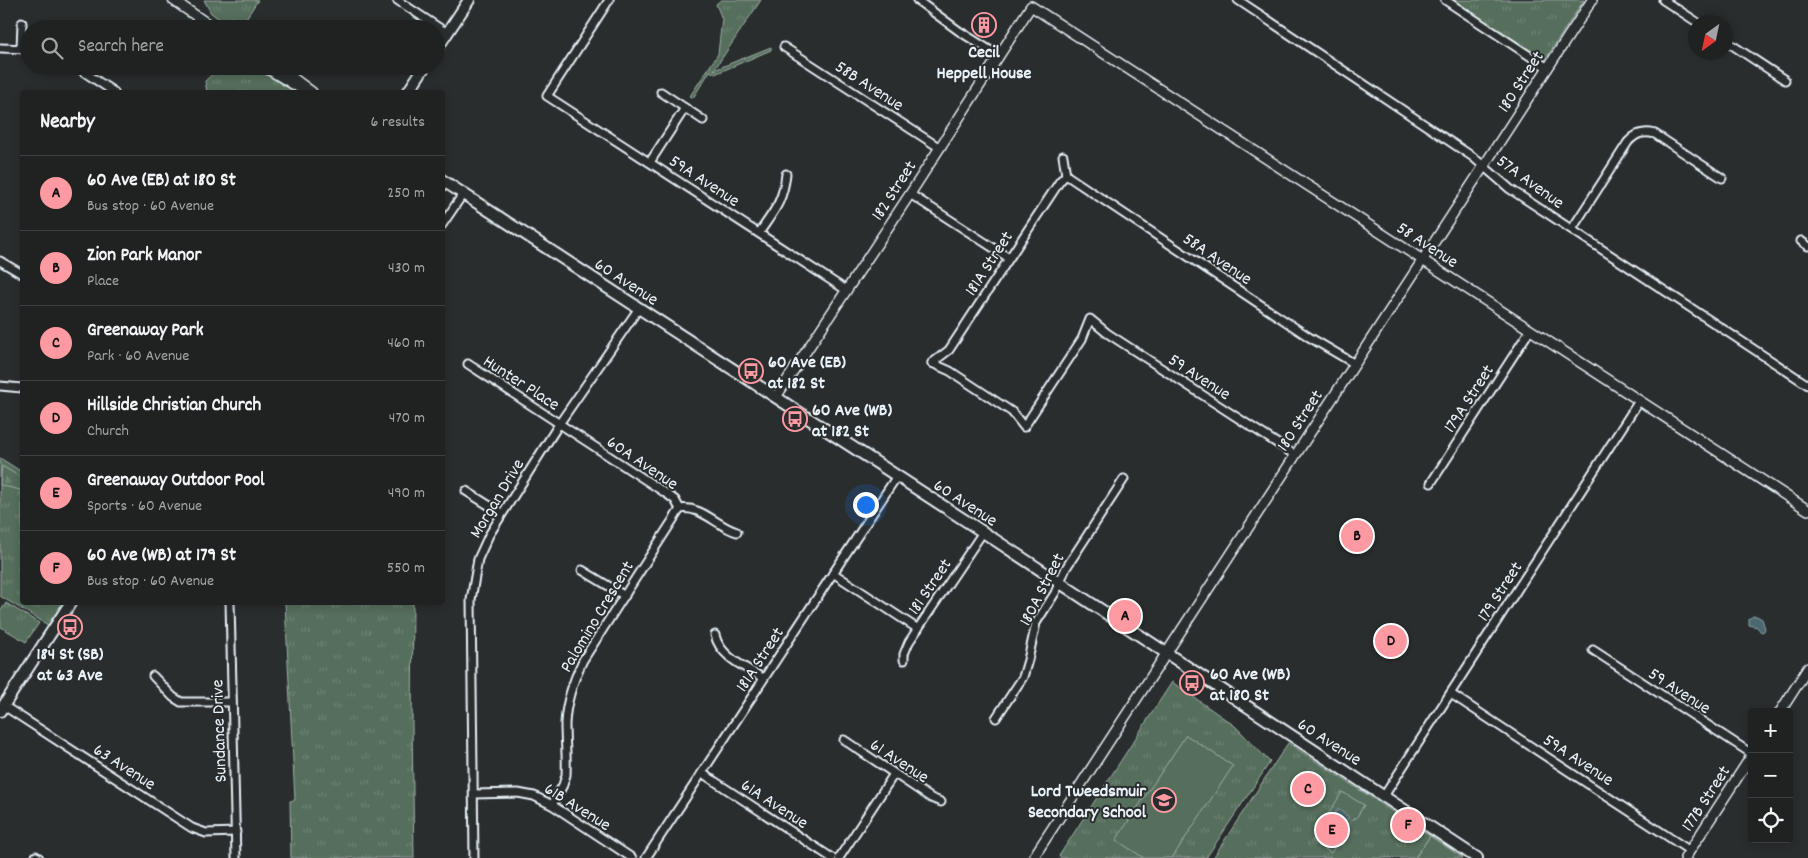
<!DOCTYPE html>
<meta charset="utf-8">
<style>
body{margin:0;font-family:Dekko,sans-serif;background:#2d2f2f;color:#f1f3f6}
.controls{position:absolute;right:15px;bottom:15px;display:grid;overflow:hidden;border-radius:5px;box-shadow:0 2px 8px #0003}
.controls button{width:45px;height:45px;display:grid;place-items:center;padding:0;border:0;border-bottom:1px solid #3d3f40;background:#202222;color:#f1f3f6;font:25px sans-serif}
.compass{position:absolute;left:1688px;top:15px;width:45px;height:45px;border-radius:50%;background:#202222;box-shadow:0 2px 8px #0003;rotate:213deg}
.you{position:absolute;left:865px;top:504px;width:18px;height:18px;margin:-12px;border:4px solid #fff;border-radius:50%;background:#1a73e8;box-shadow:0 0 0 8px #1a73e833}
.badge{display:grid;place-items:center;width:32px;height:32px;border-radius:50%;background:#ff9aa2;color:#111;font-size:16px;font-weight:700}
.pin{position:absolute;translate:-50% -50%;border:2px solid #fff;box-shadow:0 1px 5px #0006}
.list{margin:0;padding:0;list-style:none}
h2{display:flex;justify-content:space-between;align-items:center;height:65px;margin:0;padding:0 20px;font-size:21px}
h2 small{font-size:16px;font-weight:400;color:#a2a4a5}
.list li{display:grid;grid-template-columns:32px 1fr auto;gap:15px;align-items:center;box-sizing:border-box;height:75px;padding:0 20px;border-top:1px solid #3d3f40}
.list b{display:block;font-size:19px;white-space:nowrap}
.list p{margin:0;font-size:16px;white-space:nowrap;color:#a2a4a5}
.list em{font-size:16px;font-style:normal;color:#a2a4a5}
.icon{flex:none;width:28px;height:28px;fill:none;stroke:currentColor;stroke-width:2;stroke-linecap:round;stroke-linejoin:round}
.map{position:relative;flex:none;width:1808px;height:858px;overflow:hidden}
.search{position:absolute;background:#202222;box-shadow:0 2px 8px #0003;left:20px;top:20px;width:425px;height:55px;display:flex;align-items:center;gap:12px;box-sizing:border-box;padding:0 18px;border-radius:28px;color:#a2a4a5;font-size:19px}
.panel{position:absolute;background:#202222;box-shadow:0 2px 8px #0003;left:20px;top:90px;width:425px;height:515px;border-radius:5px}
.map>svg:first-child{display:block}
.grass{fill:url(#grass-tufts);stroke:#9fb0aa}
.forest{fill:url(#forest-firs);stroke:#9fb0aa}
.pitch{fill:#566e5c;stroke:#9fb0aa}
.water{fill:#4c6871;stroke:#8a9fa7}
.lines{fill:none;stroke-linecap:round;stroke-linejoin:round}
.minor-casing{stroke:#e8f1f8;stroke-width:11}
.tertiary-casing{stroke:#e8f1f8;stroke-width:12}
.secondary-casing{stroke:#e8f1f8;stroke-width:14}
.minor{stroke:#2a2d2e;stroke-width:7}
.tertiary{stroke:#2a2d2e;stroke-width:9}
.secondary{stroke:#2a2d2e;stroke-width:10}
.labels{text-anchor:middle;stroke-width:4;stroke-linejoin:round;paint-order:stroke}
.poi-label{font-size:18px;font-weight:bold;fill:#e8f1f8;stroke:#2a2d2e;text-anchor:start}
.street-label{font-size:18px;fill:#e8f1f8;stroke:#2a2d2e}
</style>
<div class="map">
<svg width="1808" height="858" viewBox="0 0 1808 858">
<defs>
<pattern id="grass-tufts" width="24" height="20" patternUnits="userSpaceOnUse" patternTransform="scale(1.25)"><rect width="24" height="20" fill="#566e5c"/><path d="M3 7l-1-3M5 7V3M7 7l1-3M15 17l-1-3M17 17v-4M19 17l1-3" fill="none" stroke="#6e8374"/></pattern>
<pattern id="forest-firs" width="22" height="20" patternUnits="userSpaceOnUse" patternTransform="scale(1.25)"><rect width="22" height="20" fill="#566e5c"/><path d="M5 1l3.5 6h-7zM16 11l3.5 6h-7z" fill="#6e8374"/></pattern>
</defs>
<rect width="100%" height="100%" fill="#2a2d2e"/>
<filter id="ink" filterUnits="userSpaceOnUse"><feTurbulence type="fractalNoise" baseFrequency=".02" numOctaves="2"/><feDisplacementMap in="SourceGraphic" scale="10" xChannelSelector="R" yChannelSelector="G"/><feConvolveMatrix kernelMatrix="1 2 1 2 8 2 1 2 1" color-interpolation-filters="sRGB"/></filter>
<g filter="url(#ink)">
<g class="grass">
<path d="M204 0H258L239 29 236 27 233 29 211 13Z"/>
<path d="M721 0H761L714 70 771 47V50L715 74 710 71 693 98 690 96 718 54 722 19 716 4Z"/>
<path d="M1449 0H1584L1546 58 1542 60Z"/>
<path d="M221 66H257L296 92H207L205 81Z"/>
<path d="M0 458 22 472V602L63 603 48 625 0 596Z"/>
<path d="M6 603 39 623 26 642 1 627 0 612Z"/>
<path d="M285 603H413L412 724 414 858H291L290 801 295 800Z"/>
<path d="M1172 682 1235 726 1270 762 1206 858H1060L1059 856Z"/>
<path d="M1288 743 1430 836 1415 858H1213Z"/>
</g>
<path class="forest" d="M2 466 22 478V497L20 490 0 485Z"/>
<g class="pitch">
<path d="M1186 735 1233 766 1172 858H1144L1116 840Z"/>
<path d="M1342 792 1364 805 1356 818 1352 820 1331 853 1312 841Z"/>
<path d="M1430 836 1463 858H1415Z"/>
</g>
<g class="water">
<path d="M1753 616H1757L1762 619 1765 628 1764 631 1761 632 1757 627 1749 625V619Z"/>
<path d="M1338 809 1349 817 1329 848 1317 841Z"/>
</g>
<g class="lines">
<defs>
<g id="minor">
<path d="M397 0 447 33"/>
<path d="M609 0 547 96 846 290"/>
<path d="M917 0 959 31 999 56"/>
<path d="M1238 0 1473 157 1510 189 1808 385"/>
<path d="M1445 0 1548 68"/>
<path d="M1663 0 1697 22"/>
<path d="M1726 41 1785 80"/>
<path d="M784 47 940 148"/>
<path d="M0 48 29 49"/>
<path d="M21 48 22 23"/>
<path d="M75 66 114 92"/>
<path d="M661 92 703 120"/>
<path d="M1063 156 1066 175"/>
<path d="M650 162 685 108"/>
<path d="M1066 175 1309 337 1355 364"/>
<path d="M910 194 1009 258"/>
<path d="M442 225 463 194"/>
<path d="M1572 229 1628 142C1636 133 1644 131 1655 134L1722 178"/>
<path d="M759 233C774 211 783 202 786 174"/>
<path d="M1801 241 1808 246"/>
<path d="M0 261 22 274"/>
<path d="M932 363 950 371 1012 412 1024 427 1082 339 1090 319 1107 333 1295 455"/>
<path d="M932 363 949 350 1060 181 1066 175"/>
<path d="M468 364 667 494 675 500 680 509"/>
<path d="M0 386 22 388"/>
<path d="M1431 483 1530 330"/>
<path d="M466 491 501 513"/>
<path d="M680 509C701 505 718 527 737 532"/>
<path d="M582 570 625 596"/>
<path d="M833 573 918 629"/>
<path d="M230 602 236 858"/>
<path d="M715 635C720 657 745 667 763 678"/>
<path d="M1593 650 1752 754"/>
<path d="M904 660V654L909 642 983 532"/>
<path d="M153 676 173 697 181 702H232"/>
<path d="M1451 694 1690 851"/>
<path d="M4 706 192 828 206 833 236 832"/>
<path d="M996 718 1023 677 1028 660 1036 623 1055 593 1066 568 1124 479"/>
<path d="M844 740 931 798 941 802"/>
<path d="M702 773 832 858"/>
<path d="M474 794 518 793 534 796 552 805 632 858"/>
<path d="M1384 796 1639 401"/>
<path d="M552 805 563 785 566 775C567 758 565 741 565 724 566 701 573 681 583 660L680 509"/>
<path d="M36 856 39 858"/>
<path d="M474 858 471 600 478 559 489 535 559 424 639 308"/>
<path d="M646 858 897 476"/>
<path d="M839 858 894 774"/>
</g>
<g id="tertiary">
<path d="M173 0 215 29"/>
<path d="M263 66 306 92"/>
<path d="M277 66 312 92"/>
<path d="M776 397 910 194 1031 6 1808 510"/>
<path d="M1780 712 1808 668"/>
<path d="M1033 858 1592 0"/>
<path d="M1685 858 1752 755"/>
</g>
<g id="secondary">
<path d="M436 50 469 0"/>
<path d="M408 92 425 66"/>
<path d="M442 180 983 532 1477 858"/>
<path d="M0 711 71 602"/>
</g>
</defs>
<use href="#minor" class="minor-casing"/>
<use href="#tertiary" class="tertiary-casing"/>
<use href="#secondary" class="secondary-casing"/>
<use href="#minor" class="minor"/>
<use href="#tertiary" class="tertiary"/>
<use href="#secondary" class="secondary"/>
</g>
</g>
<defs>
<symbol id="building-ring" viewBox="-11 -11 22 22"><circle r="9.5" fill="#2a2d2e" stroke="#ff9aa2" stroke-width="1.5"/><path d="M-4-6H4V6H1V3H-1V6H-4ZM-2.5-4.3h1.7v1.8h-1.7ZM.8-4.3h1.7v1.8H.8ZM-2.5-1h1.7V.8h-1.7ZM.8-1h1.7V.8H.8Z" fill="#ff9aa2"/></symbol>
<symbol id="bus-ring" viewBox="-11 -11 22 22"><circle r="9.5" fill="#2a2d2e" stroke="#ff9aa2" stroke-width="1.5"/><path d="M-5-6H5V4H4V6H2V4H-2V6H-4V4H-5ZM-3.5-4V0h7V-4ZM-3.5 1.2v1.5H-2V1.2ZM2 1.2v1.5H3.5V1.2Z" fill="#ff9aa2"/></symbol>
<symbol id="school-ring" viewBox="-11 -11 22 22"><circle r="9.5" fill="#2a2d2e" stroke="#ff9aa2" stroke-width="1.5"/><path d="M0-5L7-2L0 1L-7-2ZM-4 1L0 2.5L4 1V4Q0 6-4 4Z" fill="#ff9aa2"/></symbol>
</defs>
<g fill-rule="evenodd">
<use href="#building-ring" x="970" y="11" width="28" height="28"/>
<use href="#bus-ring" x="737" y="357" width="28" height="28"/>
<use href="#bus-ring" x="781" y="405" width="28" height="28"/>
<use href="#bus-ring" x="56" y="613" width="28" height="28"/>
<use href="#bus-ring" x="1178" y="669" width="28" height="28"/>
<use href="#school-ring" x="1150" y="786" width="28" height="28"/>
</g>
<g class="labels">
<g class="poi-label">
<text x="984" y="57" text-anchor="middle">Cecil<tspan x="984" dy="21">Heppell House</tspan></text>
<text x="768" y="367">60 Ave (EB)<tspan x="768" dy="21">at 182 St</tspan></text>
<text x="812" y="415">60 Ave (WB)<tspan x="812" dy="21">at 182 St</tspan></text>
<text x="70" y="659" text-anchor="middle">184 St (SB)<tspan x="70" dy="21">at 63 Ave</tspan></text>
<text x="1210" y="679">60 Ave (WB)<tspan x="1210" dy="21">at 180 St</tspan></text>
<text x="1146" y="796" text-anchor="end">Lord Tweedsmuir<tspan x="1146" dy="21">Secondary School</tspan></text>
</g>
<g class="street-label">
<text transform="translate(1520 81) rotate(-57)" y="6">180 Street</text>
<text transform="translate(870 85) rotate(33)" y="6">58B Avenue</text>
<text transform="translate(705 180) rotate(33)" y="6">59A Avenue</text>
<text transform="translate(1531 181) rotate(36)" y="6">57A Avenue</text>
<text transform="translate(893 190) rotate(-57)" y="6">182 Street</text>
<text transform="translate(1428 244) rotate(33)" y="6">58 Avenue</text>
<text transform="translate(1218 258) rotate(34)" y="6">58A Avenue</text>
<text transform="translate(988 263) rotate(-57)" y="6">181A Street</text>
<text transform="translate(627 281) rotate(33)" y="6">60 Avenue</text>
<text transform="translate(1200 376) rotate(33)" y="6">59 Avenue</text>
<text transform="translate(522 382) rotate(33)" y="6">Hunter Place</text>
<text transform="translate(1468 398) rotate(-57)" y="6">179A Street</text>
<text transform="translate(1299 420) rotate(-57)" y="6">180 Street</text>
<text transform="translate(643 462) rotate(34)" y="6">60A Avenue</text>
<text transform="translate(496 498) rotate(-59)" y="6">Morgan Drive</text>
<text transform="translate(966 502) rotate(33)" y="6">60 Avenue</text>
<text transform="translate(929 586) rotate(-56)" y="6">181 Street</text>
<text transform="translate(1041 589) rotate(-63)" y="6">180A Street</text>
<text transform="translate(1499 591) rotate(-57)" y="6">179 Street</text>
<text transform="translate(596 616) rotate(-59)" y="6">Palomino Crescent</text>
<text transform="translate(759 659) rotate(-57)" y="6">181A Street</text>
<text transform="translate(1680 690) rotate(33)" y="6">59 Avenue</text>
<text transform="translate(218 731) rotate(-92)" y="6">Sundance Drive</text>
<text transform="translate(1330 741) rotate(33)" y="6">60 Avenue</text>
<text transform="translate(1579 759) rotate(33)" y="6">59A Avenue</text>
<text transform="translate(900 760) rotate(33)" y="6">61 Avenue</text>
<text transform="translate(125 766) rotate(33)" y="6">63 Avenue</text>
<text transform="translate(1705 798) rotate(-57)" y="6">177B Street</text>
<text transform="translate(775 803) rotate(33)" y="6">61A Avenue</text>
<text transform="translate(578 806) rotate(32)" y="6">61B Avenue</text>
</g>
</g>
</svg>
<div class="controls">
<button>+</button>
<button>−</button>
<button><svg class="icon" aria-label="locate" viewBox="0 0 24 24"><circle cx="12" cy="12" r="6"/><path d="M12 2v4M12 18v4M2 12h4M18 12h4"/></svg></button>
</div>
<svg class="compass" viewBox="-18 -18 36 36"><path d="M0-13l5 13h-10z" fill="#e53935"/><path d="M0 13l5-13h-10z" fill="#a2a4a5"/></svg>
<div class="you"></div>
<div class="pin badge" style="left:1125px;top:616px">A</div>
<div class="pin badge" style="left:1357px;top:536px">B</div>
<div class="pin badge" style="left:1308px;top:789px">C</div>
<div class="pin badge" style="left:1391px;top:641px">D</div>
<div class="pin badge" style="left:1332px;top:830px">E</div>
<div class="pin badge" style="left:1408px;top:825px">F</div>
<div class="search"><svg class="icon" aria-label="search" viewBox="0 0 24 24"><circle cx="10" cy="10" r="6"/><path d="M15 15l6 6"/></svg>Search here</div>
<section class="panel">
<h2>Nearby<small>6 results</small></h2>
<ul class="list">
<li><span class="badge">A</span><div><b>60 Ave (EB) at 180 St</b><p>Bus stop · 60 Avenue</p></div><em>250 m</em></li>
<li><span class="badge">B</span><div><b>Zion Park Manor</b><p>Place</p></div><em>430 m</em></li>
<li><span class="badge">C</span><div><b>Greenaway Park</b><p>Park · 60 Avenue</p></div><em>460 m</em></li>
<li><span class="badge">D</span><div><b>Hillside Christian Church</b><p>Church</p></div><em>470 m</em></li>
<li><span class="badge">E</span><div><b>Greenaway Outdoor Pool</b><p>Sports · 60 Avenue</p></div><em>490 m</em></li>
<li><span class="badge">F</span><div><b>60 Ave (WB) at 179 St</b><p>Bus stop · 60 Avenue</p></div><em>550 m</em></li>
</ul>
</section>
</div>
